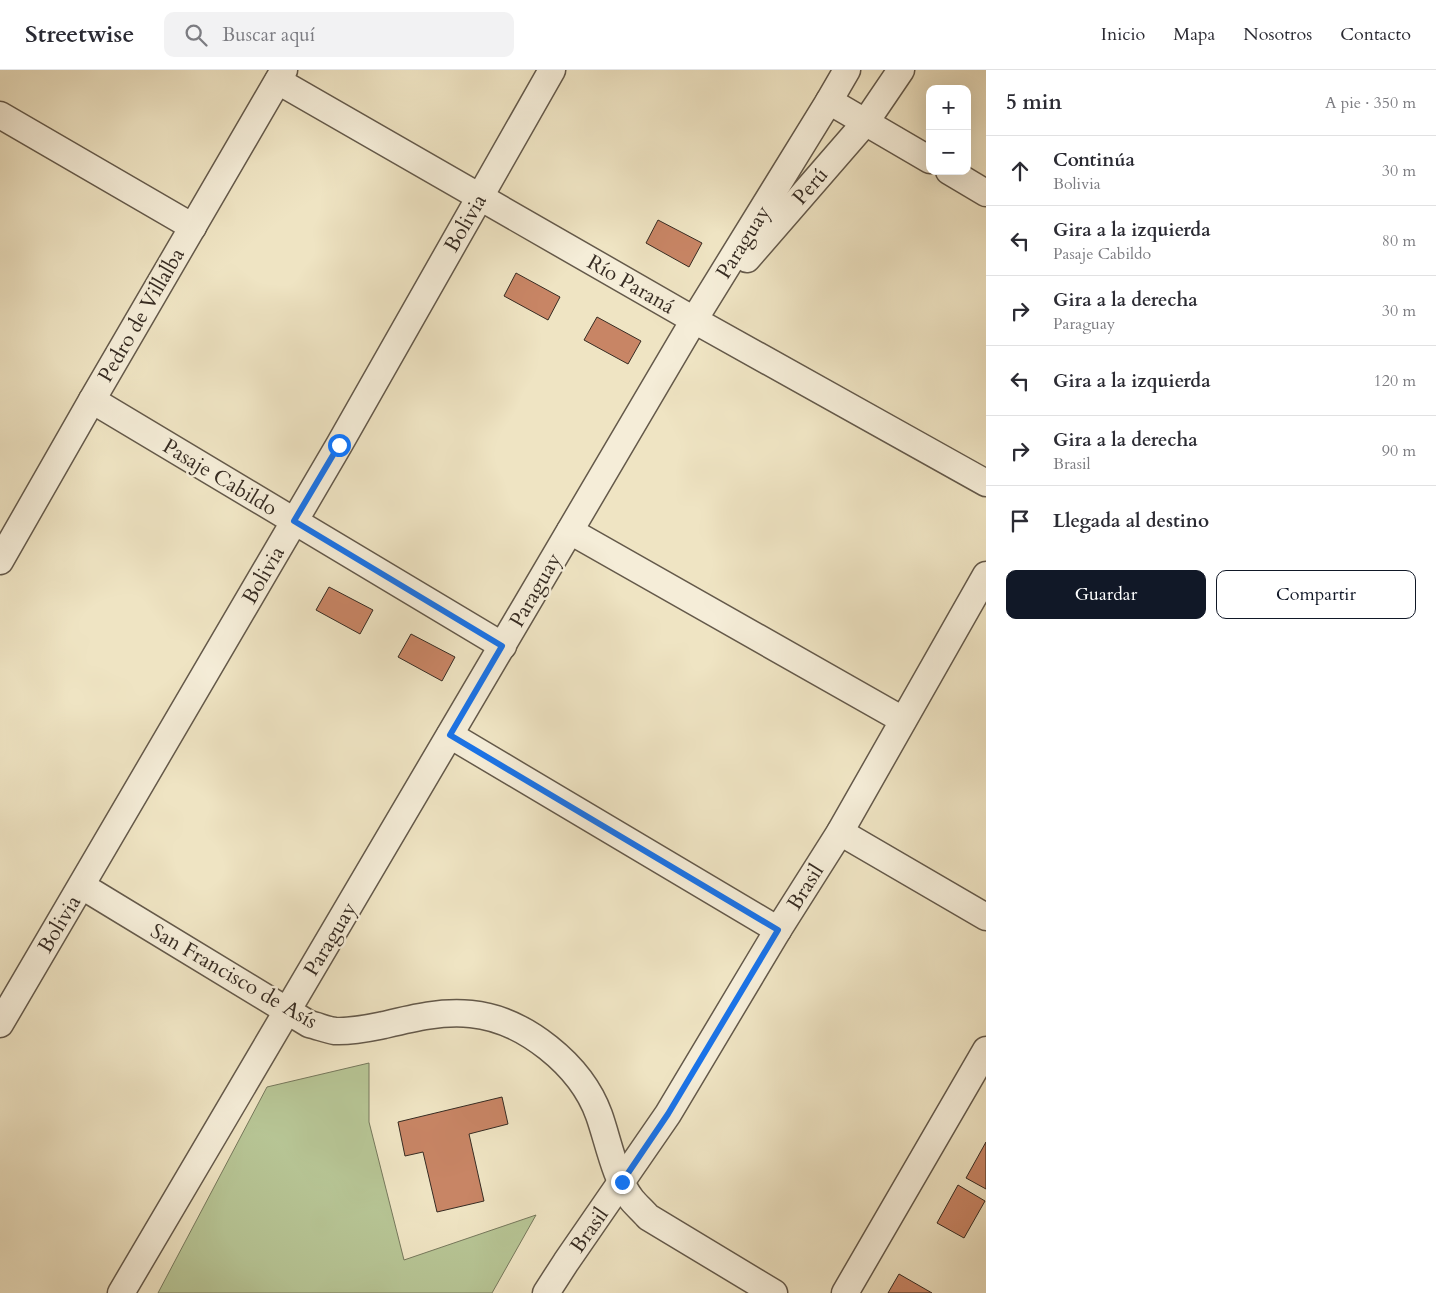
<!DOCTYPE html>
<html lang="es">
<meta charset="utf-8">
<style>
body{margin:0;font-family:Cardo,serif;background:#f2f2f3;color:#2b2b33}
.controls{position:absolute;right:15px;top:15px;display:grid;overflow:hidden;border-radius:10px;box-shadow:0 5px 20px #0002}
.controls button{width:45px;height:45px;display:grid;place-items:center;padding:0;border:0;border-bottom:1px solid #e1e1e2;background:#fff;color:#2b2b33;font:25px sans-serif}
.stop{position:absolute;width:15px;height:15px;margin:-11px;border:4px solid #1a73e8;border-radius:50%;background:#fff}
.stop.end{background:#1a73e8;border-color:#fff;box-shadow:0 1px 5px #0008}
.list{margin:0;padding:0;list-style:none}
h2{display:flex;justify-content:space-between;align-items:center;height:65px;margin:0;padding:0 20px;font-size:21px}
h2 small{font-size:16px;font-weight:400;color:#7c7c81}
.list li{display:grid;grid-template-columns:32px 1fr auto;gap:15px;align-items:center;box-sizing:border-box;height:70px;padding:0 20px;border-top:1px solid #e1e1e2}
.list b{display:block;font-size:19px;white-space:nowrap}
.list p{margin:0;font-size:16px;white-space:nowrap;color:#7c7c81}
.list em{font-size:16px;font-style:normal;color:#7c7c81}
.actions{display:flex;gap:10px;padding:15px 20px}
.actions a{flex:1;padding:11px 0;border:1px solid #111827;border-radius:10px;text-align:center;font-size:18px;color:#111827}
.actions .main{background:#111827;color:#fff}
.icon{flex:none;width:28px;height:28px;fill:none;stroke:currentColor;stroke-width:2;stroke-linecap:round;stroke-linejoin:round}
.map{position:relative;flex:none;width:986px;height:1223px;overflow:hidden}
header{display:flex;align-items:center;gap:30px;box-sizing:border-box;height:70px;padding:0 25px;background:#fff;border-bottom:1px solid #e1e1e2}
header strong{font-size:24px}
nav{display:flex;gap:28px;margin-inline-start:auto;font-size:18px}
.search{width:350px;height:45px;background:#f2f2f3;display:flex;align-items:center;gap:12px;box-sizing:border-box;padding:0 18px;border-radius:10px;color:#7c7c81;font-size:19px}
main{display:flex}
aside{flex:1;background:#fff}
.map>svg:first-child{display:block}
.green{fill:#b7c595;stroke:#76785c}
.building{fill:#c88565;stroke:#362b22}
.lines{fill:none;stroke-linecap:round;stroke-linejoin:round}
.minor-casing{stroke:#64594a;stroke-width:29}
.minor{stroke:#f5edd8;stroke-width:26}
.route{stroke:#1a73e8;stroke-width:6}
.labels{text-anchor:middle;stroke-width:5;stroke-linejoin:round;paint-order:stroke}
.street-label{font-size:21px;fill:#362b22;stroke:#f5edd8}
</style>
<header>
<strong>Streetwise</strong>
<div class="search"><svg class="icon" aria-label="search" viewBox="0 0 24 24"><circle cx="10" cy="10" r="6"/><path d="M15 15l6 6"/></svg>Buscar aquí</div>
<nav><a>Inicio</a><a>Mapa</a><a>Nosotros</a><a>Contacto</a></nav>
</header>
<main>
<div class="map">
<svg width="986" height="1223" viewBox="0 0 986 1223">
<rect width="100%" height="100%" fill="#efe4c3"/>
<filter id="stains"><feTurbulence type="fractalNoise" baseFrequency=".004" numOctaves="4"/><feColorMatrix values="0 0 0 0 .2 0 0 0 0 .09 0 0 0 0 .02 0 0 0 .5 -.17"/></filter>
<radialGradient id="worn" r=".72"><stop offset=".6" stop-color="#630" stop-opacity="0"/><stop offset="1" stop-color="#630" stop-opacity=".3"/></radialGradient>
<path class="green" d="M369 993V1052L404 1190 536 1145 492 1223H158L267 1017Z"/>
<g class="building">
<path d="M658 150 702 173 689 197 646 173Z"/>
<path d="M516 203 560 227 548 250 504 226Z"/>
<path d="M597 247 641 271 628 294 584 270Z"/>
<path d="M329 517 373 540 360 564 316 540Z"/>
<path d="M411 564 455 587 442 611 398 587Z"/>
<path d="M502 1027 508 1054 469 1064 484 1131 437 1142 423 1082 405 1086 398 1052Z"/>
<path d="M986 1072V1119L966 1108Z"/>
<path d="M958 1115 985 1131 964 1168 937 1153Z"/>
<path d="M899 1204 932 1223H888Z"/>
</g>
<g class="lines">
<defs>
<g id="minor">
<path d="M278 11 694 250 986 413"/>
<path d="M829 31 930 90"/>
<path d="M0 45 193 157"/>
<path d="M949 101 986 123"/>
<path d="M747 189 865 53 901 0"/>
<path d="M92 330 503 576"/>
<path d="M570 461 903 650"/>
<path d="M0 491 92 330 284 0"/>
<path d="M450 665 778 860"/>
<path d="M840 762 986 847"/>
<path d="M82 816 309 954C318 956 327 960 335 961 351 962 369 958 384 955 413 948 441 941 471 944 524 949 581 995 599 1045 608 1070 615 1109 632 1130 637 1136 643 1141 648 1147L774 1223"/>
<path d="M0 954 339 375 552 0"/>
<path d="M121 1223 694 250 829 31 847 0"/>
<path d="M546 1223 566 1192 668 1044 778 860 840 762 986 505"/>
<path d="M845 1223 986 980"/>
</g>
</defs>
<use href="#minor" class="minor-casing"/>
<use href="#minor" class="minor"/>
</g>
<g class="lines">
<path class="route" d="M339 375 294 451 502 576 450 665 778 860 668 1044 622 1112"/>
</g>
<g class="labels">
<g class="street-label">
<text transform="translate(810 116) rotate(-49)" y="7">Perú</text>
<text transform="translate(465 153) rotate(-60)" y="7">Bolivia</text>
<text transform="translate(743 172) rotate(-58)" y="7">Paraguay</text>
<text transform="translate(631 214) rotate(30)" y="7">Río Paraná</text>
<text transform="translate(141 245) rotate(-60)" y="7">Pedro de Villalba</text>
<text transform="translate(220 407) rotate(31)" y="7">Pasaje Cabildo</text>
<text transform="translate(263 505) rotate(-60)" y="7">Bolivia</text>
<text transform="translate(535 520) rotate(-60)" y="7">Paraguay</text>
<text transform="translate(805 817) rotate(-58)" y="7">Brasil</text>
<text transform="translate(59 854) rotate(-59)" y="7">Bolivia</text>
<text transform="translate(330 869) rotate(-59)" y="7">Paraguay</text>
<text transform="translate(234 906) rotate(30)" y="7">San Francisco de Asís</text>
<text transform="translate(589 1160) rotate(-55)" y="7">Brasil</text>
</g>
</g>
<rect width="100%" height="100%" filter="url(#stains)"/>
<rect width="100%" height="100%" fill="url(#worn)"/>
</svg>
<div class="controls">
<button>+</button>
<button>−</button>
</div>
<div class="stop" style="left:339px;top:375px"></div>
<div class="stop end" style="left:622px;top:1112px"></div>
</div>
<aside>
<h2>5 min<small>A pie · 350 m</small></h2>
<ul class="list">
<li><svg class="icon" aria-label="ahead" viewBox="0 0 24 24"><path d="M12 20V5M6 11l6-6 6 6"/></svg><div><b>Continúa</b><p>Bolivia</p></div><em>30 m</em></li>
<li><svg class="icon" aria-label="left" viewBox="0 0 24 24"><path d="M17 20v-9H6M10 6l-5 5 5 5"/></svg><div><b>Gira a la izquierda</b><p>Pasaje Cabildo</p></div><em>80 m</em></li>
<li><svg class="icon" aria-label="right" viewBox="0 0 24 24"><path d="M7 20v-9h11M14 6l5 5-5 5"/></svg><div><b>Gira a la derecha</b><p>Paraguay</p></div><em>30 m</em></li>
<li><svg class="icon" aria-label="left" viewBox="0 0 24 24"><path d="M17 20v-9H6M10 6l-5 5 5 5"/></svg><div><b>Gira a la izquierda</b></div><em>120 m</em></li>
<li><svg class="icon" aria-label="right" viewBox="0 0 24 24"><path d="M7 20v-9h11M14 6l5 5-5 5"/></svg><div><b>Gira a la derecha</b><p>Brasil</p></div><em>90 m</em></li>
<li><svg class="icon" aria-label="arrive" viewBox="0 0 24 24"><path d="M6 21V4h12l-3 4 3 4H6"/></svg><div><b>Llegada al destino</b></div></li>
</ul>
<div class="actions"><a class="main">Guardar</a><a>Compartir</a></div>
</aside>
</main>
